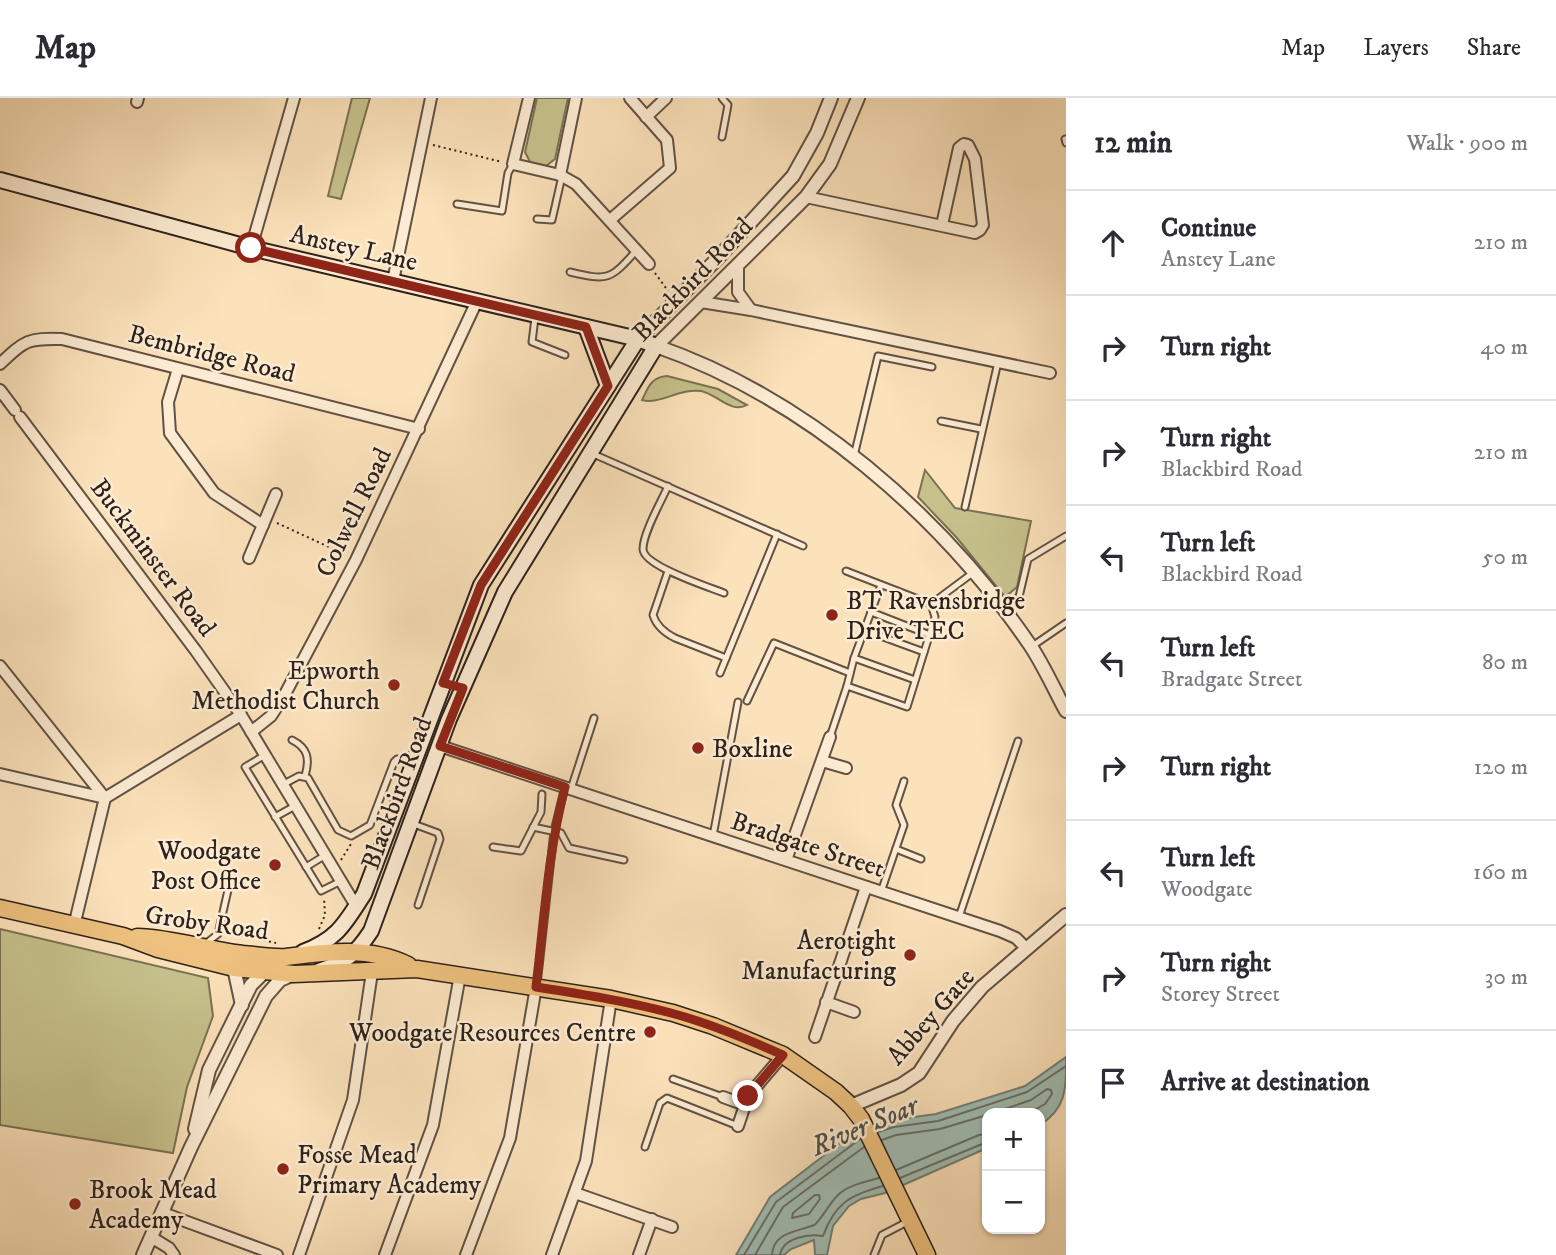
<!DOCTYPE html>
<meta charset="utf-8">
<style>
body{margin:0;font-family:"IM FELL DW Pica",serif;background:#f7f7f7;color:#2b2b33}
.controls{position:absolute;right:21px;bottom:21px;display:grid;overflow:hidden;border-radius:14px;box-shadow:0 2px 5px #0004}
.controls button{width:63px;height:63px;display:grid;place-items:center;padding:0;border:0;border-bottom:2px solid #e1e1e2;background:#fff;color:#2b2b33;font:35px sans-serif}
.stop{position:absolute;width:21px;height:21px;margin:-16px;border:5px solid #8f2418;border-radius:50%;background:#fff}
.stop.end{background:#8f2418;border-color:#fff;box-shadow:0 2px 7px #0008}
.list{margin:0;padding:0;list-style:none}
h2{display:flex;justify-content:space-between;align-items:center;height:91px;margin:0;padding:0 28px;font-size:30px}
h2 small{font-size:23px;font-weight:400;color:#7c7c81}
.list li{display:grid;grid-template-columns:46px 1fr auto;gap:21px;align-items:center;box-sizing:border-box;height:105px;padding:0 28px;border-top:2px solid #e1e1e2}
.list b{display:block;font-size:26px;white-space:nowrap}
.list p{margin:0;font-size:23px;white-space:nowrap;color:#7c7c81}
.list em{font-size:23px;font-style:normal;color:#7c7c81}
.icon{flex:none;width:38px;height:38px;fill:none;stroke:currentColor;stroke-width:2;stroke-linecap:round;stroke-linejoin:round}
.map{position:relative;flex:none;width:1066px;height:1157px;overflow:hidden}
header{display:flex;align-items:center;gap:42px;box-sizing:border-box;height:98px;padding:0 35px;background:#fff;border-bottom:2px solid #e1e1e2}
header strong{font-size:33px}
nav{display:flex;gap:38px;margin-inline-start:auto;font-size:24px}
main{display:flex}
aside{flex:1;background:#fff}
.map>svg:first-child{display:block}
.green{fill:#c6c18c;stroke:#7a7254;stroke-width:2}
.water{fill:#a0bdb4;stroke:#727f77;stroke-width:2}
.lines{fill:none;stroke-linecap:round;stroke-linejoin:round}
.shore{stroke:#667068;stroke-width:2}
.service-casing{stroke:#615244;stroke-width:9}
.minor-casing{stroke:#615244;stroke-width:14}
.tertiary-casing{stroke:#615244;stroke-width:16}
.secondary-casing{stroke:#2d221c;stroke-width:18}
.primary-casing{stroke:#2d221c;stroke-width:19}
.path{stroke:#2d221c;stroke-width:2;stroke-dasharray:2 3.5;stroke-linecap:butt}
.service{stroke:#fdecd3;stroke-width:5}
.minor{stroke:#fdecd3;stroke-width:10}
.tertiary{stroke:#fdecd3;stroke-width:12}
.secondary{stroke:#fdecd3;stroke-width:14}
.primary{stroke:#eec17e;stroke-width:16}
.route{stroke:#8f2418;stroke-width:9}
.poi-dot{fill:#8f2418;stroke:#fdecd3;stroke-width:2.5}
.labels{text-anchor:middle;stroke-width:5;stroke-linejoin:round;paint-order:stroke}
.street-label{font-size:26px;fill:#2d221c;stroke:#fdecd3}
.poi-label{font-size:26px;fill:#2d221c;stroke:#fdecd3;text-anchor:start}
.water-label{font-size:28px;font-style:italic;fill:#50504a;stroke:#fdecd3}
</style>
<header>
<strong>Map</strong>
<nav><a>Map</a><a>Layers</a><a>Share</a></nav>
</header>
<main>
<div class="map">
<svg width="1066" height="1157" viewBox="0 0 1066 1157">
<rect width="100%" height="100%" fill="#fce2bb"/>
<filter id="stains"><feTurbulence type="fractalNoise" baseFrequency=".00286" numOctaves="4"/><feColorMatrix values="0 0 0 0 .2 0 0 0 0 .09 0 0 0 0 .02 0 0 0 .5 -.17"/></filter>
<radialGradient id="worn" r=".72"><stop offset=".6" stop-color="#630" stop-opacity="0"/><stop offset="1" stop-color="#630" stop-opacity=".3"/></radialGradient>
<g class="green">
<path d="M352 0H370L341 101 328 98Z"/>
<path d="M537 0H568L555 61 546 68 530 64 525 54Z"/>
<path d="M667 278 718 291 747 307C731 316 717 296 701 293 680 290 659 307 642 302 648 290 651 279 667 278Z"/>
<path d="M925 372 955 410 1031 423 1017 489 1005 499 957 440 918 399Z"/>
<path d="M0 831 208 880 213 918 187 989 173 1055 0 1027Z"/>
</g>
<path class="water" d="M1066 959C1066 993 1066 1010 1040 1027V1015H987V1050L885 1095 861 1101 849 1108 833 1128 827 1157H815L814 1142 791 1151 784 1157H736L770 1099 852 1036 892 1022 936 1016 1025 988Z"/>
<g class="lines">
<g class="shore">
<path d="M993 1015 1031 1002 1047 991 1051 992 1052 996 1045 1006 1029 1015"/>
<path d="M878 1034 894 1029 938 1023 1027 994 1066 968"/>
<path d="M882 1042 896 1037 940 1031 987 1017"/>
<path d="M896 1072 979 1037 987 1036"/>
<path d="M900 1080 987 1044"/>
<path d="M815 1097H819L820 1101 809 1116 792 1120 793 1115Z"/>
<path d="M744 1157 776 1104 860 1041"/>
<path d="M755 1157 783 1109 864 1049"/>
<path d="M772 1157C773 1134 797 1134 814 1127 819 1125 831 1103 838 1097 848 1087 865 1084 879 1080"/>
<path d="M780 1157C783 1139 809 1136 823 1138 835 1105 850 1097 883 1088"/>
</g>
<defs>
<g id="service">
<path d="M722 0 728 7 722 39"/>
<path d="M1065 41 1066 45"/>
<path d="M457 106 502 113 508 75 513 66"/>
<path d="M537 121 552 122 562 78"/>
<path d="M570 174C608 183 610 182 636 153"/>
<path d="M535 220 532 244 565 257"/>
<path d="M941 323 981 331"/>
<path d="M591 355 803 448"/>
<path d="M854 358 878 258 932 269"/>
<path d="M668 388C661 404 643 435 643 451 643 468 709 489 724 495"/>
<path d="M965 409 998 264"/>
<path d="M668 473 653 517C656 527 665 535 675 540L726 560"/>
<path d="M846 473 931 506"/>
<path d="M881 487 854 560 915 582"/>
<path d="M931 506 974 474"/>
<path d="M1004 510 1019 499 1028 461 1066 438"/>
<path d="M871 514 930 537"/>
<path d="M864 532 924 554"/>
<path d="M1031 549 1066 525"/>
<path d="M720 575 777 436"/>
<path d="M847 588 854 560"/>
<path d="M747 603 774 545 850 575"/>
<path d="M830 639 847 588 907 609 935 519 931 506"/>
<path d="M292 642C308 650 310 661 305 678"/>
<path d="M265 657 245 669 321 793 341 783"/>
<path d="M282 687 299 678 308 680 338 732 351 738 370 727 394 664 397 661 412 664"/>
<path d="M571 691 594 620"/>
<path d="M275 719 295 708"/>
<path d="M411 725 438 735 440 741 418 807"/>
<path d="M533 729 561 735 569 750 624 762"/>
<path d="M713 738 738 604"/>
<path d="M493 749 521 753 541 714 542 696"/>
<path d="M896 751 921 761"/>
<path d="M306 769 324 758"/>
<path d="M881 794 904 727 896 707 904 683"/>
<path d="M959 819 1018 643"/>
<path d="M204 847 218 836 228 792"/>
<path d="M537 887 554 733 565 689"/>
<path d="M673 981 723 999"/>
<path d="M645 1049 660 1005 667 1000 738 1028"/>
<path d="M874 1157 882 1137 909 1123"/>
</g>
<g id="minor">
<path d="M529 0 513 66 560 77 576 86 649 166"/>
<path d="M137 4 138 0"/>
<path d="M646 19 666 0"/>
<path d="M560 77 576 0"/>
<path d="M806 99 975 135 980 132 983 127 975 61 968 47 964 46 959 50 942 127"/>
<path d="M610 122 670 70 667 42 630 0"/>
<path d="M251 150 294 0"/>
<path d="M738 167V194L751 212"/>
<path d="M393 183 431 0"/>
<path d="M701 204 751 212 1050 275"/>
<path d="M0 266C25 242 28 240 62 241L419 331"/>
<path d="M178 271 168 304 170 335 214 395 263 427"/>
<path d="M0 292 15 312"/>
<path d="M20 319 196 553 241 617 356 808"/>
<path d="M249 460 276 396"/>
<path d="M0 568 105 700"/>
<path d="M251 634 271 618 284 598 356 462 477 203"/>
<path d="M440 648 1000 833 1016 840 1027 851"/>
<path d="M822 663 846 670"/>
<path d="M0 676 105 700"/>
<path d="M786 762 830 639"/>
<path d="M74 828 105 700 241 617"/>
<path d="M826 904 854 914"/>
<path d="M815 939 866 789"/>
<path d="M723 999 745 1007"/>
<path d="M738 1028 748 998 783 957"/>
<path d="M575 1095 672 1129"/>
<path d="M163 1115 277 1157"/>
<path d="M151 1139 169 1150 174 1157"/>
<path d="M299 1157 353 1002 372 874"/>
<path d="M385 1157 433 1027 460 877"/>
<path d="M466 1157 510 1040 536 889"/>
<path d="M552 1157 586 1063 611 901"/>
<path d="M639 1157 652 1121"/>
</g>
<g id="tertiary">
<path d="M858 0 830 66 806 99 656 248C806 300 941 417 1030 547 1044 568 1054 591 1066 613"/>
<path d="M638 241 716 162 793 78 817 35 831 0"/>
<path d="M234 870 242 907"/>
<path d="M851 1008 901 987 919 975 953 923 982 889 1066 817"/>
<path d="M195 1031 209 972 251 887 269 869"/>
<path d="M143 1157 191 1049 266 898 280 882 294 876"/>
</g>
<g id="secondary">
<path d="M0 82 251 150 638 241 656 248 505 494 449 621 371 833C356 856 346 864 319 873"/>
<path d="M586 229 608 288"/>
<path d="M303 854C338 841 345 825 364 796L481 487 638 241"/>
</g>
<g id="primary">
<path d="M0 810 123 838 158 851 234 870 294 876 417 871 611 901 673 915 713 928 783 957 836 994 851 1008 861 1021 927 1157"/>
<path d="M137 839C174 840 207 852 243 856 257 857 273 860 286 859 327 854 369 848 408 867"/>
</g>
</defs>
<use href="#service" class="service-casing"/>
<use href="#minor" class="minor-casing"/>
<use href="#tertiary" class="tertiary-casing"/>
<use href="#secondary" class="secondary-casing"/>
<use href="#primary" class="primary-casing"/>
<g class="path">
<path d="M433 47 502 64"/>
<path d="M655 175 668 193"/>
<path d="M277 425 344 456"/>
<path d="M341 762 351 746"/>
<path d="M319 831 325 817 324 800"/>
<path d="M226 834 276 845"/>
</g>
<use href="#service" class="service"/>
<use href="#minor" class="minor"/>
<use href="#tertiary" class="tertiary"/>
<use href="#secondary" class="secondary"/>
<use href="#primary" class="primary"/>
</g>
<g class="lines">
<path class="route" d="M251 150 586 229 608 288 481 487 443 585 463 590 440 648 565 689C548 755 544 822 536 889 581 896 626 903 671 915 709 925 747 941 783 957L748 998"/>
</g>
<g class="poi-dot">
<circle cx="832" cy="517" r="7"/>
<circle cx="394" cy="587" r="7"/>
<circle cx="698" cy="650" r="7"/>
<circle cx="275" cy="767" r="7"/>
<circle cx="910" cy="857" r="7"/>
<circle cx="650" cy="934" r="7"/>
<circle cx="283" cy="1071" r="7"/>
<circle cx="75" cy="1106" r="7"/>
</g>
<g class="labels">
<g class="street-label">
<text transform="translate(354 149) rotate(13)" y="9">Anstey Lane</text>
<text transform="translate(692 181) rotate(-46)" y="9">Blackbird Road</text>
<text transform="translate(212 255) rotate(14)" y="9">Bembridge Road</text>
<text transform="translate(353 414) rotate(-64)" y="9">Colwell Road</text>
<text transform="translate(154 459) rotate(53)" y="9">Buckminster Road</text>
<text transform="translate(396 695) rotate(-70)" y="9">Blackbird Road</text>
<text transform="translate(808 746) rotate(18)" y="9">Bradgate Street</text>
<text transform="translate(207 824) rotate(8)" y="9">Groby Road</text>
<text transform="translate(930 918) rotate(-49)" y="9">Abbey Gate</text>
</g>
<g class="poi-label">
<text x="846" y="511">BT Ravensbridge<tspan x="846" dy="30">Drive TEC</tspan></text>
<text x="380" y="581" text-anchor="end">Epworth<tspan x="380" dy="30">Methodist Church</tspan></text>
<text x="712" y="659">Boxline</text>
<text x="261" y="761" text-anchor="end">Woodgate<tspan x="261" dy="30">Post Office</tspan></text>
<text x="896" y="851" text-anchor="end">Aerotight<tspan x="896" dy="30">Manufacturing</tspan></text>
<text x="636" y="943" text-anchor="end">Woodgate Resources Centre</text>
<text x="297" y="1065">Fosse Mead<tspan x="297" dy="30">Primary Academy</tspan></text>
<text x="89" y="1100">Brook Mead<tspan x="89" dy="30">Academy</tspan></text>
</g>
<g class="water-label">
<text transform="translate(864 1027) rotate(-23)" y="10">River Soar</text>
</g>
</g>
<rect width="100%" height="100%" filter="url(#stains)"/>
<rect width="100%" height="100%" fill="url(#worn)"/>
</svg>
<div class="controls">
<button>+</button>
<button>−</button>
</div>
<div class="stop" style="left:251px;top:150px"></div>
<div class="stop end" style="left:748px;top:998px"></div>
</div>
<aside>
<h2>12 min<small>Walk · 900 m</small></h2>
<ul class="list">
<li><svg class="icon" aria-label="ahead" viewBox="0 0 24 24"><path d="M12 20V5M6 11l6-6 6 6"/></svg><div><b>Continue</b><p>Anstey Lane</p></div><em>210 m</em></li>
<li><svg class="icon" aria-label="right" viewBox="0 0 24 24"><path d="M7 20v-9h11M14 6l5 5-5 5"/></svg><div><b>Turn right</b></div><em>40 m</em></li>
<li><svg class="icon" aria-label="right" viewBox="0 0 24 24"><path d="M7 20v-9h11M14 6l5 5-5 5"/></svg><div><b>Turn right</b><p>Blackbird Road</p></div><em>210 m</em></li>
<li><svg class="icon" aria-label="left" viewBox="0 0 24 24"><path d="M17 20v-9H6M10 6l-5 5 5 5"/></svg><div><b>Turn left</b><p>Blackbird Road</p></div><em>50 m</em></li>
<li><svg class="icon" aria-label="left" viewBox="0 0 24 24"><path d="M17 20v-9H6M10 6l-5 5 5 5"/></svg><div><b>Turn left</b><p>Bradgate Street</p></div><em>80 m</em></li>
<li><svg class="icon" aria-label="right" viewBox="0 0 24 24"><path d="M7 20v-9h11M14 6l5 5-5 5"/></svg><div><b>Turn right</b></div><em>120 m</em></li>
<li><svg class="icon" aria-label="left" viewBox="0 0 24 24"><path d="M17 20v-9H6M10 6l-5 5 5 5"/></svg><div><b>Turn left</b><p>Woodgate</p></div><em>160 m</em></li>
<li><svg class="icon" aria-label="right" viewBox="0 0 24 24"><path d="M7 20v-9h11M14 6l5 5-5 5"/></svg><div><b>Turn right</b><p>Storey Street</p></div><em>30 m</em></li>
<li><svg class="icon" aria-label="arrive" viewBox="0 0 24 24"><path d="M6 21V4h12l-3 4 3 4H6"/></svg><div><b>Arrive at destination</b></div></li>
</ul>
</aside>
</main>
